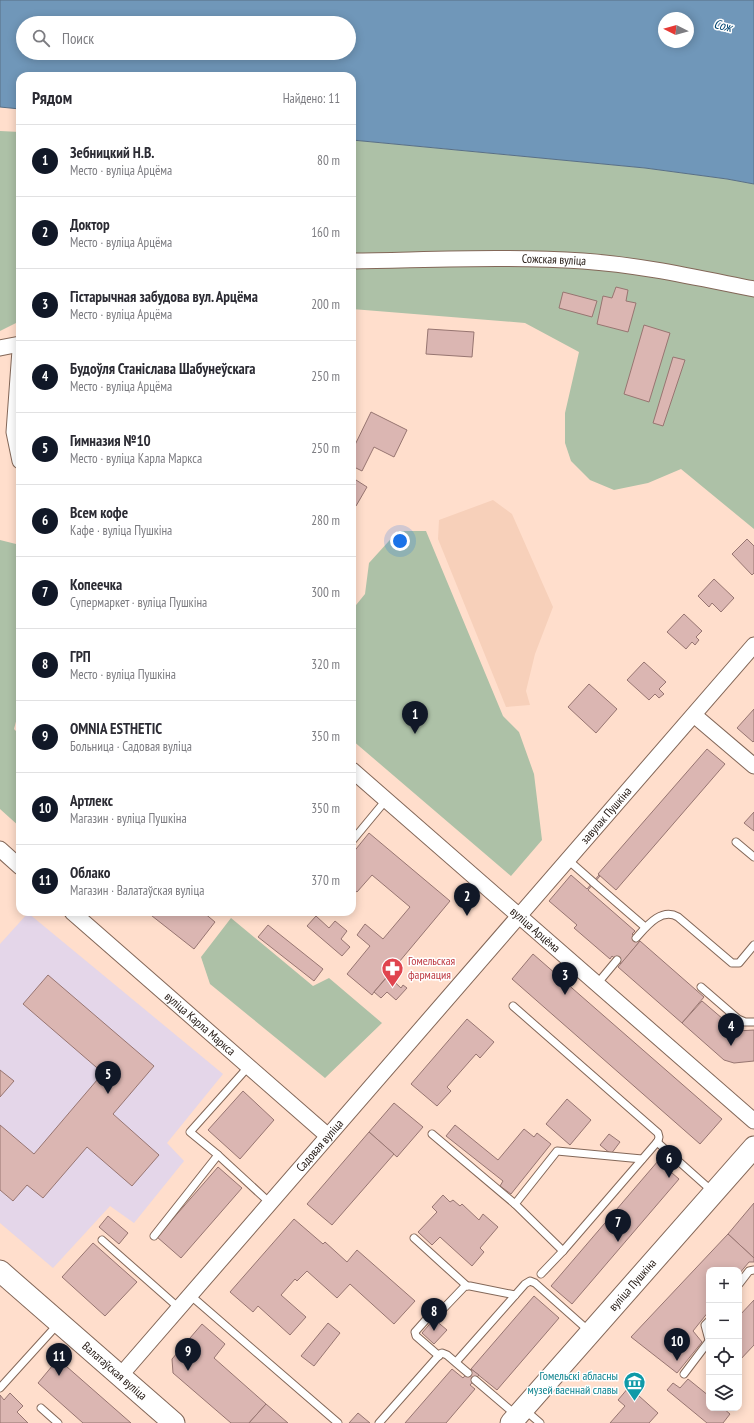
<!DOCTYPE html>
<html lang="ru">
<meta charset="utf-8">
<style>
body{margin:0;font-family:"PT Sans Narrow",sans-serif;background:#f7f7f7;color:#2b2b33}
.controls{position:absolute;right:12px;bottom:12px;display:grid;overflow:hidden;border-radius:8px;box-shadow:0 2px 10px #0003}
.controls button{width:36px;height:36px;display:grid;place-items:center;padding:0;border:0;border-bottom:1px solid #e1e1e2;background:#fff;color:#2b2b33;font:20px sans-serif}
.compass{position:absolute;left:658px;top:12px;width:36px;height:36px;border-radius:50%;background:#fff;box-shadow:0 2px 10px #0003;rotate:276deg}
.you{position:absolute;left:400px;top:541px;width:14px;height:14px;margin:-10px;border:3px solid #fff;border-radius:50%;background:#1a73e8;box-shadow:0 0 0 6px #1a73e833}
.badge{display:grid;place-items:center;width:26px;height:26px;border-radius:50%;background:#111827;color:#fff;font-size:13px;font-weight:700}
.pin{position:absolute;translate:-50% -33px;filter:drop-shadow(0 1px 2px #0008)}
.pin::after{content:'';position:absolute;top:21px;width:14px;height:12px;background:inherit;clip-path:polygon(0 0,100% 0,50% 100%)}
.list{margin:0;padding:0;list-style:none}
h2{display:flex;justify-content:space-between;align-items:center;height:52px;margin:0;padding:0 16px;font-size:17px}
h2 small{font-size:13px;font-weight:400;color:#7c7c81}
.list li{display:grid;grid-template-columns:26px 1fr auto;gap:12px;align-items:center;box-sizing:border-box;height:72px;padding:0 16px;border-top:1px solid #e1e1e2}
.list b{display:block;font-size:15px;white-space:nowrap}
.list p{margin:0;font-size:13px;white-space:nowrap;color:#7c7c81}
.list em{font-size:13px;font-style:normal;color:#7c7c81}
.icon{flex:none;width:22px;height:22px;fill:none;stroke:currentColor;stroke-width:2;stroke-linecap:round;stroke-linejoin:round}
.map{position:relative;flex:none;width:754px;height:1423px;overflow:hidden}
.search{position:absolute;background:#fff;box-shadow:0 2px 10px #0003;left:16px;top:16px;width:340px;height:44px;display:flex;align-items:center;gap:10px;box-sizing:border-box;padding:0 14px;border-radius:22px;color:#7c7c81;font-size:15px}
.panel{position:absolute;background:#fff;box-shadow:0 2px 10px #0003;left:16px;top:72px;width:340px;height:844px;border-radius:12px}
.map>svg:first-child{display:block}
.built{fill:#f7d0ba}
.education{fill:#e4d6e9}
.green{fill:#adc1a7}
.water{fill:#7097b9;stroke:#587086;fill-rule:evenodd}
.building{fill:#dbb6b2;stroke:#977571}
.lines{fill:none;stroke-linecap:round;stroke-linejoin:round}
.lane-casing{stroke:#836758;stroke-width:9}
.street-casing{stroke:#836758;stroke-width:17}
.secondary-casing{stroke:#836758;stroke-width:23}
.lane{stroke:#fff;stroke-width:7}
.street{stroke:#fff;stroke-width:15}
.secondary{stroke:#fff;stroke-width:21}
.labels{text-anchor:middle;stroke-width:3;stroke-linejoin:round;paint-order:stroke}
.street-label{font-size:12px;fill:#20150f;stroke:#fff}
.health-label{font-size:12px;fill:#be3a42;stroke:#fff;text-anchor:start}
.culture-label{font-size:12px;fill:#0d838f;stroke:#fff;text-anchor:end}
.water-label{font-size:13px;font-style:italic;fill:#004571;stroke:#fff}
</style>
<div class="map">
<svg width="754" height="1423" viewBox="0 0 754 1423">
<rect width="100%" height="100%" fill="#ffdecc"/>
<path class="built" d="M493 500 512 514 553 607 535 654 526 691 530 705 506 707 438 539 439 520Z"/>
<path class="education" d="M28 913 223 1074 167 1143 184 1161 134 1223 110 1206 53 1268 0 1223V944Z"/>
<g class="green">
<path d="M0 131 20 132V321L0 331Z"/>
<path d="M352 140 645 168 727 179 754 184V529L681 469 648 483 614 490 590 480 571 461 565 443V413L579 352 525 323 352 309Z"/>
<path d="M398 531H426L503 716 519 732 534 774 542 840 511 876 352 740V610L365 594 369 563Z"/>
<path d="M0 540 20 545V706L14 729 20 735V827L0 809Z"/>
<path d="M231 918 313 986 329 978 382 1023 325 1078 210 984 201 957Z"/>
</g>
<path class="water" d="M0 0H754V184L727 179 645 168 352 140V76H20V109L0 107ZM664 18H688V42H664ZM23 23H349V53H23Z"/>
<g class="building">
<path d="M616 287 628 290 626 301 636 303 628 332 597 324 603 296 612 298Z"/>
<path d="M563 292 597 301 592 317 559 308Z"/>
<path d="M644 325 670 333 649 402 624 394Z"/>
<path d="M428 329 474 332 472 357 426 354Z"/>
<path d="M673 357 685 360 663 426 653 423Z"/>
<path d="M371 412 407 430 394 457 374 447 362 471 352 466V451Z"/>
<path d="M356 480 367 487 356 506 352 503V487Z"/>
<path d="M747 539 754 546V573L752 575 732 554Z"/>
<path d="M714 579 734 598 721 612 712 603 709 607 698 596Z"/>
<path d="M684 614 702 631 696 637 699 640 695 645 692 642 686 649 667 632Z"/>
<path d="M644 662 666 682 659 689 664 694 659 698 655 694 649 700 627 680Z"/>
<path d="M589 684 617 709 596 733 568 707Z"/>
<path d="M754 709V741L753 742 737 728Z"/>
<path d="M707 749 725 764 616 890 598 874Z"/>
<path d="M754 812V831L744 823Z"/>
<path d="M369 833 450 901 374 992 372 995 347 974 370 946 357 935 365 924 383 939 410 907 372 875 357 892 352 888V854Z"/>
<path d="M571 875 587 889 599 875 600 876 588 890 635 931 632 934 640 941 621 964 612 956 610 959 574 928 577 925 549 901Z"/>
<path d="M147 912H203L215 922 194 949Z"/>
<path d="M316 916 329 928 335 921 347 931 341 939 350 947 342 956 307 926Z"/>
<path d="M268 925 323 969 314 981 258 937Z"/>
<path d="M640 941 704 997 682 1023 618 967Z"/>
<path d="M533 954 722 1119 700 1144 512 979Z"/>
<path d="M48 975 154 1066 113 1114 159 1155 132 1186 87 1147 43 1198 27 1185 13 1201 0 1190V1125L34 1154 103 1073 23 1004Z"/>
<path d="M388 976 401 988 403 985 407 988 396 1000 387 992 381 998 374 992Z"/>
<path d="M702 1001 737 1031 754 1030V1061L734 1063 724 1060 682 1023Z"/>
<path d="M467 1019 494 1042 480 1058 476 1054 447 1087 451 1091 437 1106 411 1084Z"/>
<path d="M0 1070 14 1081 0 1097Z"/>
<path d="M243 1091 274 1120 240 1159 208 1130Z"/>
<path d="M567 1099 591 1120 570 1145 546 1124Z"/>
<path d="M394 1103 423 1127 397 1157 369 1132Z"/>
<path d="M455 1125 498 1160 524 1129 534 1137 537 1133 551 1144 511 1194 500 1186 503 1181 446 1136Z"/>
<path d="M369 1132 394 1154 332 1225 307 1204Z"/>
<path d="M609 1134 620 1142 611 1154 600 1145Z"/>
<path d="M658 1161 679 1179 572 1304 551 1286Z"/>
<path d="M218 1167 242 1188 181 1258 157 1237Z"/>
<path d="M443 1195 450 1202 453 1200 460 1206 462 1204 479 1220 483 1214 498 1227 480 1248 484 1252 472 1266 440 1237 432 1245 418 1232 437 1212 432 1207Z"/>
<path d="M754 1203V1258L728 1234Z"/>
<path d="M108 1216 128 1233 119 1244 99 1227Z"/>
<path d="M294 1219 323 1244 325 1242 347 1262 357 1250 415 1301 394 1324 350 1284 337 1298 307 1271 297 1281 295 1279 281 1295 306 1317 290 1335 258 1306 253 1312 230 1292Z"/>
<path d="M728 1234 754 1258V1262H749L739 1274V1270H709V1311L693 1331 702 1342 677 1373 631 1337Z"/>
<path d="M93 1243 137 1282 105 1316 62 1277Z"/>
<path d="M534 1296 559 1318 497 1390 471 1369Z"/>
<path d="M754 1300V1345L739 1361V1316Z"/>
<path d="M434 1319 447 1330 434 1344 422 1333Z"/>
<path d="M328 1323 340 1333 314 1366 301 1356Z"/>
<path d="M202 1324 225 1344 214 1358 266 1404 249 1423H231L173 1373 172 1359Z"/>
<path d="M58 1359 131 1423H83L38 1383Z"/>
<path d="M452 1369 463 1378 471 1369 479 1375 470 1385 475 1389 446 1423H405Z"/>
<path d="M688 1379 709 1396V1408H723L730 1414 723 1423H707L667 1390 673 1383 680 1388Z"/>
<path d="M629 1387 658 1413 649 1423H610L625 1406 618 1400Z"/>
<path d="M10 1393 23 1406 17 1412 28 1423H0V1395L4 1400Z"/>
<path d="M266 1404 288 1423H249Z"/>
<path d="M358 1413 370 1423H349Z"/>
</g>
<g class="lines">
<defs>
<g id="lane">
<path d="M352 841 386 800"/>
<path d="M736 842 754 857"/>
<path d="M568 860 593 882"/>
<path d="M594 883 645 927"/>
<path d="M636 938C646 927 661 907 678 917L732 963H739L754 945"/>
<path d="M597 984 617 960"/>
<path d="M701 987 738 1019 745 1022H754"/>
<path d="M513 1006 658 1133 659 1137 658 1141 563 1251 541 1274"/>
<path d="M432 1134 515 1204"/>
<path d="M657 1142 712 1191"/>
<path d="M218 1155 190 1132 249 1066"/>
<path d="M154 1236 218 1155 270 1203"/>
<path d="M414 1238 467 1286"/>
<path d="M102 1240 179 1308"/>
<path d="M563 1251 515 1204 557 1151 642 1159"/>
<path d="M739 1284 749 1271 754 1270"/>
<path d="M190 1295 338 1423"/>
<path d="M709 1321 705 1325 709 1340"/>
<path d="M439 1356 416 1336 415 1332 431 1314 434 1311 443 1309 465 1286H470L515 1295"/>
<path d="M456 1362 525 1284 530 1281 535 1283 589 1331"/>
<path d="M684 1374 709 1341"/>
<path d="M475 1380 516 1415"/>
<path d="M0 1388 58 1324"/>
<path d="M41 1408 58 1423"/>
<path d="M525 1410 540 1423"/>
<path d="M379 1423 440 1354 442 1353 447 1355 468 1373"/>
</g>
<g id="street">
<path id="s1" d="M352 261C429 260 506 256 583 261 641 265 698 278 754 289"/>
<path d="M0 348 20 344"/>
<path d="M20 350 14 432 20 461"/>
<path d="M694 715 754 766"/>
<path id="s2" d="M352 770 754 1121"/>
<path d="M0 849 20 867"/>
<path id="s3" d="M72 912 328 1136"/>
<path id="s4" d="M120 1376 754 645"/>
</g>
<g id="secondary">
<path id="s5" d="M0 1271 174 1423"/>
<path id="s6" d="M511 1423 754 1147"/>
</g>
</defs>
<use href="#lane" class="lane-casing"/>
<use href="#street" class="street-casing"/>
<use href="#secondary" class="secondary-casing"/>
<use href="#lane" class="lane"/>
<use href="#street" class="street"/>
<use href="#secondary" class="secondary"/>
</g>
<defs>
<symbol id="pharmacy-pin" viewBox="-11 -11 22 30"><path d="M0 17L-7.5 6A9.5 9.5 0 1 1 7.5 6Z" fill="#e0444e" stroke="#fff"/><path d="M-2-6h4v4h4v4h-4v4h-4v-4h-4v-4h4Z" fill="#fff"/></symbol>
<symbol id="museum-pin" viewBox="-11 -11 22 30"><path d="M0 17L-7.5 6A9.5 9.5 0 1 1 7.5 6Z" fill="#0f9aa8" stroke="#fff"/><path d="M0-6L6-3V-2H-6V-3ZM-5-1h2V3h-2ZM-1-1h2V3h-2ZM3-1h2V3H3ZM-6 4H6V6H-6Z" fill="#fff"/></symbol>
</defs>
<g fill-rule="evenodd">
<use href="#pharmacy-pin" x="380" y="956" width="25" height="34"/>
<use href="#museum-pin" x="622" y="1370" width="25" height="34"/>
</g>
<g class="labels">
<g class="street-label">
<text dy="4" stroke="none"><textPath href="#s1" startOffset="202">Сожская вуліца</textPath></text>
<text dy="4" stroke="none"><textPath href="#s4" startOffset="742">завулак Пушкіна</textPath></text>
<text dy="4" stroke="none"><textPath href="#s2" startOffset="243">вуліца Арцёма</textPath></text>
<text dy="4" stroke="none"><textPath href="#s3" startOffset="170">вуліца Карла Маркса</textPath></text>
<text dy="4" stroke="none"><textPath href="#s4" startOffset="305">Садовая вуліца</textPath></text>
<text dy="4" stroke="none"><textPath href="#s6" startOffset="184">вуліца Пушкіна</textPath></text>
<text dy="4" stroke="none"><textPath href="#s5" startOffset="152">Валатаўская вуліца</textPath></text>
</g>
<g class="health-label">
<text x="408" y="965">Гомельская<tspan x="408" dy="14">фармация</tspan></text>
</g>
<g class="culture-label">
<text x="618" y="1380">Гомельскі абласны<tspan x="618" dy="14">музей ваеннай славы</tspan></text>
</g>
<g class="water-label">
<text transform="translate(723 25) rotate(14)" y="5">Сож</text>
</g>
</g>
</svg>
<div class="controls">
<button>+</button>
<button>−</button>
<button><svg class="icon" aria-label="locate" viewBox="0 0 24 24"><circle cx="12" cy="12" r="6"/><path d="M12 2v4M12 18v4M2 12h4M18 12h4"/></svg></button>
<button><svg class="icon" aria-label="layers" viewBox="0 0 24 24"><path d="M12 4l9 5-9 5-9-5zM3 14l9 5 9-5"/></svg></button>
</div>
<svg class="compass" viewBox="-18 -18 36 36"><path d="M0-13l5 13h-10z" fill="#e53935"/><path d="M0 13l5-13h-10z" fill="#7c7c81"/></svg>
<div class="you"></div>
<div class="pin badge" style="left:415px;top:734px">1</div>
<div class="pin badge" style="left:467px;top:916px">2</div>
<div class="pin badge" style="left:565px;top:995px">3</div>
<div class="pin badge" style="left:731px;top:1046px">4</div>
<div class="pin badge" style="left:108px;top:1094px">5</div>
<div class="pin badge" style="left:669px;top:1178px">6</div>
<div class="pin badge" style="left:618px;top:1242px">7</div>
<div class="pin badge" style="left:434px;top:1331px">8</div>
<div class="pin badge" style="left:188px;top:1371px">9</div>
<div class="pin badge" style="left:677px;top:1361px">10</div>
<div class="pin badge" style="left:59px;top:1376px">11</div>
<div class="search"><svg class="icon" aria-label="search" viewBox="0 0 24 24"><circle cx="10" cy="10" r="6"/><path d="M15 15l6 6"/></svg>Поиск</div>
<section class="panel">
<h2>Рядом<small>Найдено: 11</small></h2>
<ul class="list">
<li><span class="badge">1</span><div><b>Зебницкий Н.В.</b><p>Место · вуліца Арцёма</p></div><em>80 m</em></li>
<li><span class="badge">2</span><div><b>Доктор</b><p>Место · вуліца Арцёма</p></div><em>160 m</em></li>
<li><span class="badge">3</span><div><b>Гістарычная забудова вул. Арцёма</b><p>Место · вуліца Арцёма</p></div><em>200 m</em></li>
<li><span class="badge">4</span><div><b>Будоўля Станіслава Шабунеўскага</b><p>Место · вуліца Арцёма</p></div><em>250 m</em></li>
<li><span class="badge">5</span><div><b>Гимназия №10</b><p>Место · вуліца Карла Маркса</p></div><em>250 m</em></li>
<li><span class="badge">6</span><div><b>Всем кофе</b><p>Кафе · вуліца Пушкіна</p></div><em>280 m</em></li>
<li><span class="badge">7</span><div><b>Копеечка</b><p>Супермаркет · вуліца Пушкіна</p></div><em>300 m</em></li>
<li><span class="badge">8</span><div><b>ГРП</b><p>Место · вуліца Пушкіна</p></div><em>320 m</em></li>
<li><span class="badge">9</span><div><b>OMNIA ESTHETIC</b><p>Больница · Садовая вуліца</p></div><em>350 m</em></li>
<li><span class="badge">10</span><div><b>Артлекс</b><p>Магазин · вуліца Пушкіна</p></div><em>350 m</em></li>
<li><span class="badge">11</span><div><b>Облако</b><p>Магазин · Валатаўская вуліца</p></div><em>370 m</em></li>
</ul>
</section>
</div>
